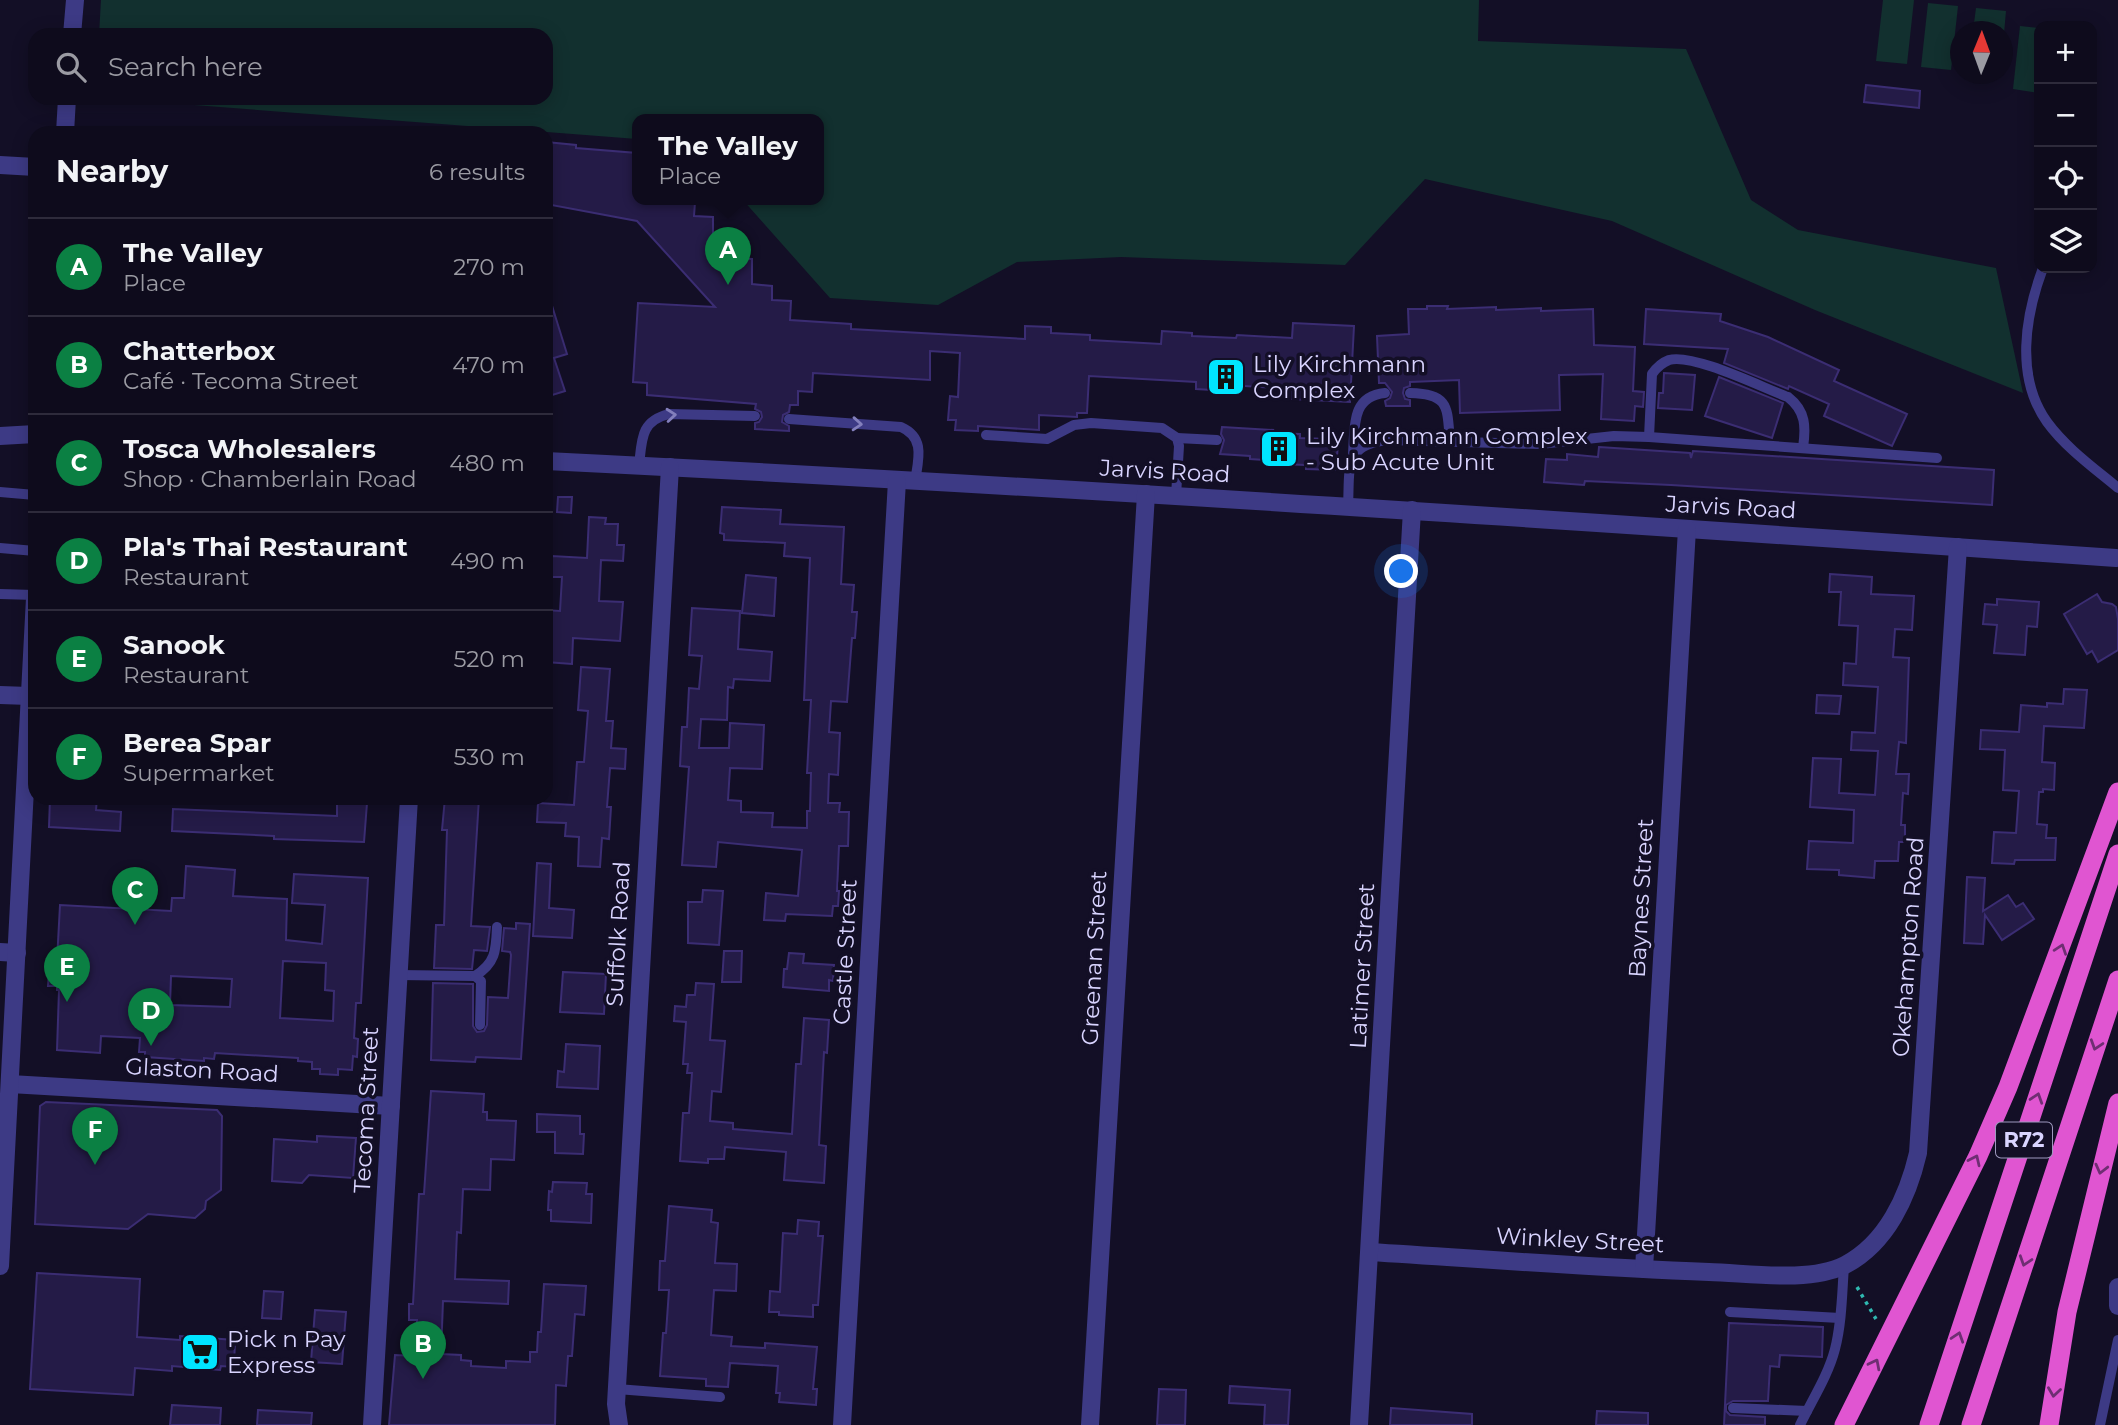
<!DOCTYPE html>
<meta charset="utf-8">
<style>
body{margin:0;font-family:Montserrat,sans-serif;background:#1c1929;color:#f1f3f6}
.controls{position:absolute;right:21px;top:21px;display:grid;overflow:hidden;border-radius:14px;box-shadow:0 4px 18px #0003}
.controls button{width:63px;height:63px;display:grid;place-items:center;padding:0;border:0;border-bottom:2px solid #2e2b3b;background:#0e0b1c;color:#f1f3f6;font:35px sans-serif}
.compass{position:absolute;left:1950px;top:21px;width:63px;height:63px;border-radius:50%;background:#0e0b1c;box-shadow:0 4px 18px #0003;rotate:1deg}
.you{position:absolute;left:1402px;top:572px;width:24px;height:24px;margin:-18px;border:5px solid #fff;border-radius:50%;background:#1a73e8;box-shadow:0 0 0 10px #1a73e833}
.badge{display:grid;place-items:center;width:46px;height:46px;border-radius:50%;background:#0b8043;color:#fff;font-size:23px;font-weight:700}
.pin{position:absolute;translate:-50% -58px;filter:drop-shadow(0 2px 4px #0008)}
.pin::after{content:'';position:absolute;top:37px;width:24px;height:21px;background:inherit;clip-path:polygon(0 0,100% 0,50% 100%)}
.popup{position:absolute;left:632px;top:114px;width:192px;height:91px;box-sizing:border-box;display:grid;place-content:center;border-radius:14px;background:#0e0b1c;filter:drop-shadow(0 2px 5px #0005);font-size:23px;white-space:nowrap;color:#9b9ba3}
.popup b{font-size:26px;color:#f1f3f6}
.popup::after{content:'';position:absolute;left:50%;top:100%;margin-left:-14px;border:14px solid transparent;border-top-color:#0e0b1c}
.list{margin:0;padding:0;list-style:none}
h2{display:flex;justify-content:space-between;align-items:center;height:91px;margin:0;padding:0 28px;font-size:30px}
h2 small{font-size:23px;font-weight:400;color:#9b9ba3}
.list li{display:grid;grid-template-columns:46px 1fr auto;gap:21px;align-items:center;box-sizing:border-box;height:98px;padding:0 28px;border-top:2px solid #2e2b3b}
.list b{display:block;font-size:26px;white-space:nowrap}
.list p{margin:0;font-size:23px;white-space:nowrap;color:#9b9ba3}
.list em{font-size:23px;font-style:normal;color:#9b9ba3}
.icon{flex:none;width:38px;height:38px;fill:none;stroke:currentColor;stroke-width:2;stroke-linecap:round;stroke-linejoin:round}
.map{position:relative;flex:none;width:2118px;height:1425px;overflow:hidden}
.search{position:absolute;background:#0e0b1c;box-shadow:0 4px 18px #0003;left:28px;top:28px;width:525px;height:77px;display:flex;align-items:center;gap:18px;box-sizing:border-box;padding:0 24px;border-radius:21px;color:#9b9ba3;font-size:26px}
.panel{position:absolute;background:#0e0b1c;box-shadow:0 4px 18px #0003;left:28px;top:126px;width:525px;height:679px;border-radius:21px}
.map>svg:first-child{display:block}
.green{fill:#12302f}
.building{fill:#241b47;stroke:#3b2d73;stroke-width:2;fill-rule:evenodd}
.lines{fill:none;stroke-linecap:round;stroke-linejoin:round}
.path{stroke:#2fb8b0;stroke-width:3.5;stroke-dasharray:3.5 5;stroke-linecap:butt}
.service{stroke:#3d3a85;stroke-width:10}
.minor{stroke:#3d3a85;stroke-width:18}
.tertiary{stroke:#3d3a85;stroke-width:18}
.trunk{stroke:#e055d1;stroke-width:19}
.oneway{stroke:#837fbc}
.oneway2{stroke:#6f2e73}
.labels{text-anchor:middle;stroke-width:7;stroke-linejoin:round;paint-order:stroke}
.shield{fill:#130f26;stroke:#9e99be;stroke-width:2}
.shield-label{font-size:21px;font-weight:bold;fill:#d9d4ff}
.poi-label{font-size:23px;fill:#d9d4ff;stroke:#130f26;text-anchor:start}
.street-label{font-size:23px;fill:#d9d4ff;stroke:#130f26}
</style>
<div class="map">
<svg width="2118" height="1425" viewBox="0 0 2118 1425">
<rect width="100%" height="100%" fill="#130f26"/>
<g class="green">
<path d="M101 0H1479L1478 41 1686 49 1751 200 1798 230 1996 268 2023 393 1815 310 1612 221 1425 179 1345 265 1121 257 1017 262 938 305 830 298 742 199H819V119H637V139L102 98H546V35H99Z"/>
<path d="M1883 0H1914L1907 64 1876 61Z"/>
<path d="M1928 3 1958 6 1951 70 1921 67Z"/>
<path d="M1976 8 2006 11 2003 45 2002 32 1973 31Z"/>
<path d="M2020 26 2039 28V93L2013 89Z"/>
</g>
<g class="building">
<path d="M1866 85 1920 91 1919 108 1864 102Z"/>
<path d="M546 142 576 145V148L637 153V199H674L695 202 694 216 713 217V237L733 239V258L752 259V284L772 286V300L791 301 790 320 851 324V329L1025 339V326L1051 327V333L1090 335V340L1161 344 1162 331 1192 333V336L1236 338 1237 335 1292 338 1293 323 1354 326 1350 402 1292 399V389L1229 385V391L1196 389V382L1089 376 1087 413H1077V417L1039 415V430L978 426V431L955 430 956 420H948L950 396 958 397 960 353 930 351V380L813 373 812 392 798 391V405H790L789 412 783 415 782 422 789 426V431L755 429V423L759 422 762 417 761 412 755 409 756 404 647 395V383L633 382 638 303 715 307 637 221 546 204Z"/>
<path d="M549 296 567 354 554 358 565 391 546 397V297Z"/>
<path d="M1427 306H1448L1447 309 1496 307V310L1541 308V311L1593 309 1594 345 1635 347 1633 391 1644 392 1643 407 1635 406 1634 421 1601 419 1603 374 1559 375 1560 410 1460 413 1459 380 1410 382V386L1404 388 1403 393 1405 399 1410 400V406H1386L1385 401 1390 398 1392 392 1385 383H1379L1377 336 1409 334 1408 309H1427Z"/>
<path d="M1646 309 1721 314 1720 321 1768 337 1839 370 1834 381 1907 414 1892 446 1824 416 1829 404 1789 386 1788 389 1724 363 1728 349 1644 344Z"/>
<path d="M1664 373 1695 375 1692 410 1658 408 1659 393H1663Z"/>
<path d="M1719 377 1783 403 1772 438 1705 416Z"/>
<path d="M1222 427 1273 430 1272 433 1300 434V438L1328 439V443H1338L1336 470 1306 469V465L1279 464V461L1250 459V456L1220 454 1224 440 1221 434Z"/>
<path d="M1599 447 1690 453 1691 458 1693 451 1994 470 1992 505 1671 485 1585 481 1584 485 1544 482 1546 459 1567 460V454L1598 457Z"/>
<path d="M558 497H572L571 513 557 512Z"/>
<path d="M722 507 781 510 780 524 844 527 841 584 854 585 852 612H857L855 638H852L847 702 831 701 829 732 840 733 838 775 829 774 828 803H840L839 812H849L848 846H839L837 891H839L838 906H833L832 916 786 914 785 921 764 920 766 893 798 896 802 850 718 842 716 867 682 865 689 767 680 766 682 727H687L689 688 699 689 702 656 689 655 692 608 740 611 738 649 772 652 770 681 734 679 733 688 728 687 727 720 701 719 699 748H729L730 723 764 725 762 769 730 768 728 800 741 801V812L773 813 772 827 807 828V811H810L811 773H807L811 700H804L810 558 784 556 785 543 724 540V534L720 533Z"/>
<path d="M589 517 606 518 605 524H618L617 545H624L623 561 601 560 599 601 623 602 620 641 573 638 572 664 546 662V610L560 611 562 577H551L552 556 587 558Z"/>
<path d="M1830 574 1872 577 1871 594 1914 596 1912 630 1895 629 1893 657 1909 658 1906 743 1899 742 1896 774H1909L1908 794 1903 793 1901 825H1905V842H1899L1898 861H1875L1874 878 1839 875V870L1807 869 1809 841 1853 843 1854 810 1810 807 1813 758 1841 759 1839 793 1875 795 1878 751 1851 750 1852 732 1875 733 1878 687 1843 685 1844 663 1856 664 1858 626 1839 625 1841 592H1829Z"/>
<path d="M746 575 776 578 774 616 742 613Z"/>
<path d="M2097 594 2102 602 2112 604 2116 607 2118 619V650L2098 662 2092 651 2087 654 2064 614Z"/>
<path d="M1997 599 2039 602 2037 627 2027 626 2025 655 1994 653 1997 625 1983 624 1985 604 1997 605Z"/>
<path d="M581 667 610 669 606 721H613L611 748 626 749 625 769 610 768 607 807H611L609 839 602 838 600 867 578 866 579 837 565 836 566 823 537 822 538 803 574 805 577 762H584L588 711 578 710Z"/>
<path d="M2064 689 2087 690 2084 728 2044 726 2042 762 2055 763 2054 790 2043 789V792H2039L2037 824 2047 825 2046 838H2056L2055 860H2015L2014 864 1992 863 1994 832 2016 833 2019 791 2003 790 2005 750 1980 749 1981 730 2019 732 2021 705 2047 707V703L2063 704Z"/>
<path d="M1817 695 1841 696 1839 714 1816 713Z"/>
<path d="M50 798H97L96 810 121 812 120 831 49 827Z"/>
<path d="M445 798H479L471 926 490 927 487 951 474 950 472 969 434 968 436 925H444L447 830H442Z"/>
<path d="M337 802 367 803 364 842 274 839V836L172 831 173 809 337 816Z"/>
<path d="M537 863 551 864 549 908 574 910 572 938 533 936Z"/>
<path d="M186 866 235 870 233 896 287 899 286 940 322 944 325 905 292 903 294 874 368 878 361 1003H356L354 1038 358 1039 357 1057 353 1056 352 1070 338 1069V1075L320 1074V1069H312V1062L298 1061V1058L215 1053 214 1059 204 1058V1061L145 1057V1052H139L140 1038 101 1036 100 1053 57 1050 59 990H57V986H48L50 961H57L60 905 171 911 172 898H184ZM283 961 326 963 325 990 334 991 333 1021 280 1018ZM171 976 232 979 230 1007 170 1005Z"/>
<path d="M1967 877 1985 878 1983 911 2008 895 2016 907 2023 903 2034 919 2002 940 1985 915 1983 944 1964 943Z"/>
<path d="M703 890 723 891 719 945 688 943V902H702Z"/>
<path d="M516 923 530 924 521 1059 476 1057 475 1062 431 1060 433 983 473 984V1026L477 1032 484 1031 487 1025 488 997 508 998 511 955 510 952 502 951 504 928 516 929Z"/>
<path d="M724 951H742L741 982H722Z"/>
<path d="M789 953 804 954 803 963 834 965 833 981 829 980V991L783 987 784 969H787Z"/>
<path d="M563 972 606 974 604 1014 560 1012Z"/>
<path d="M696 983 714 984 710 1040 725 1041 721 1092 712 1091 710 1121 733 1123V1129L792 1134 796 1064H801L804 1018 829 1020 827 1053 824 1052 819 1145 826 1146 824 1183 784 1180 786 1152 725 1147 724 1159H708V1163L680 1161 683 1113H689L692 1073H687L688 1064H683L686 1022 674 1021 675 1006 686 1007 687 995H695Z"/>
<path d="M566 1044 600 1046 598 1089 557 1087 558 1071 564 1072Z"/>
<path d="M431 1091 484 1094 483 1112H487V1120L516 1121 514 1160 491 1159 490 1190 463 1189 461 1233 457 1232 455 1279 509 1281 508 1304 443 1301 441 1354 461 1355V1360L471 1361V1366L506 1368V1361L530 1362V1352H537L538 1332H541L544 1284 586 1286 584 1315 575 1314 572 1356H568L566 1386 556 1385 555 1425H389L395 1355 415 1356 417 1320H409V1304H413L419 1194H424Z"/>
<path d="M46 1102 217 1110 222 1116 221 1190 206 1201 205 1209 195 1218 148 1214 128 1229 35 1224 40 1106Z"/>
<path d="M537 1114 580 1116V1134H584L583 1154 555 1153V1132H537Z"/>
<path d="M317 1136 356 1138 353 1178 309 1175 302 1183 272 1181 274 1139 317 1142Z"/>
<path d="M553 1182 587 1183 586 1194H592L591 1223 551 1221V1210H548L549 1191 552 1192Z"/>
<path d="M669 1206 712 1210 711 1222 718 1223 715 1263 737 1264 736 1291 714 1290 711 1335 732 1337 731 1346 765 1348V1343L817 1347 813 1389H817L816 1405 779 1402 780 1393H776L778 1366 730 1363 728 1387 706 1386V1379L660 1376 663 1333H666L669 1290H659L660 1261H665Z"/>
<path d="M798 1220 819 1222 818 1236H823L818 1305H813V1317L779 1315V1312H769L770 1291 780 1292 783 1233 797 1234Z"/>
<path d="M37 1273 140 1279 137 1337 180 1340V1336L235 1340 234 1367 221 1366 220 1370 172 1366V1371L135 1368 133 1395 30 1389Z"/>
<path d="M264 1291 283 1292 281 1319 262 1318Z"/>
<path d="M315 1310 346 1312 342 1364 311 1362Z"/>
<path d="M1729 1323 1823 1327 1822 1357 1780 1355 1779 1367 1770 1366 1768 1401H1733L1726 1405V1411L1730 1415 1765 1417V1425H1724Z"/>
<path d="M1230 1386 1290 1390 1288 1425H1264L1265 1405 1229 1403Z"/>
<path d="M1159 1389 1186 1390 1185 1425H1157Z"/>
<path d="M172 1405 221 1408 220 1425H170Z"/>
<path d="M1391 1408 1472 1414V1425H1390Z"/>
<path d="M258 1410 312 1413 311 1425H257Z"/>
<path d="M1597 1411 1648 1413V1425H1596Z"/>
</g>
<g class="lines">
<path class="path" d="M1857 1287 1876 1319"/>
<g class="service">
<path d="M2043 268C2025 316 2015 377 2047 422 2066 448 2094 468 2118 488"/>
<path d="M1410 393C1450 394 1447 407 1450 442"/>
<path d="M789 419 901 427C926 438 918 460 915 482"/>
<path d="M986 435 1047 439 1074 425 1091 423 1162 428 1177 438 1179 446 1176 496"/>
<path d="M1649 437 1652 374C1657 367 1661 363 1669 360 1693 353 1763 388 1788 397 1806 411 1806 427 1803 448"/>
<path d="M1177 438 1217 440"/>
<path d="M1353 453C1355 427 1351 396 1385 393"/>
<path d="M639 466C642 440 640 421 669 414L755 416"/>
<path d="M0 492 35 495"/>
<path d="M1348 506C1350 469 1343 444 1388 440L1540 444 1614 436 1649 437 1937 458"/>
<path d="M0 548 35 551"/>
<path d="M0 594 35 595"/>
<path d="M398 975 475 976C496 963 496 950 497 927"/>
<path d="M475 976 481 981 480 1025"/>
<path d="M1730 1312 1840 1318"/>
<path d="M617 1389 720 1397"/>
<path d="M1733 1408 1807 1411"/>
<path d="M1800 1425C1812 1400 1828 1376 1835 1349 1842 1322 1842 1293 1844 1266"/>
<path d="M2100 1425 2118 1340"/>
</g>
<g class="minor">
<path d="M0 165 35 167"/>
<path d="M0 436 35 434"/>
<path d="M546 461C1070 487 1593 522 2116 558"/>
<path d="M0 695 29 696"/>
<path d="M0 952 17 953"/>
<path d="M10 1084 391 1106"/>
<path d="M1370 1252C1483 1259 1596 1268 1709 1272 1749 1273 1809 1283 1845 1265 1887 1243 1908 1196 1918 1153L1958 547"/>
<path d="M1644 1269 1687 529"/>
<path d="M2118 1287V1306"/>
<path d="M372 1425 409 798"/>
<path d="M619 1425 616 1404 670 467"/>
<path d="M842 1425 897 481"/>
<path d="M1090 1425 1146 494"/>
<path d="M1359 1425 1412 510"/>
</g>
<g class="tertiary">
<path d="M72 35 75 0"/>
<path d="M65 133 67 98"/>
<path d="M0 1266 35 598"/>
</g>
<g class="trunk">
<path d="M1844 1425 1978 1156 2008 1087 2118 792"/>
<path d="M1929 1425 2118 854"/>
<path d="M1971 1425 2118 980"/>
<path d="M2049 1425 2067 1312 2118 1103"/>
</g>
</g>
<defs><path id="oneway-chevron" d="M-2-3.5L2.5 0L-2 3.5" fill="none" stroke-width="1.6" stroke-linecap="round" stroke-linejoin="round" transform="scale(1.75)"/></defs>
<g class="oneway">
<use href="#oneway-chevron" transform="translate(671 415) rotate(-5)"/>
<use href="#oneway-chevron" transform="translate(857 424) rotate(4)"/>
</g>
<g class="oneway2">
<use href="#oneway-chevron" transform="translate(2061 949) rotate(-71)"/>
<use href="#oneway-chevron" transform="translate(2096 1045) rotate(108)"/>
<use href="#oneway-chevron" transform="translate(2037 1098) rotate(-72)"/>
<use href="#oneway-chevron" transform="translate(1975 1160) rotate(-65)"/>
<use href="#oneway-chevron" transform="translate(2101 1169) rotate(104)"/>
<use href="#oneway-chevron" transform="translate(2025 1261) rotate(108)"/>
<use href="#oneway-chevron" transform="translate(1958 1337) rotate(-72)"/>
<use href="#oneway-chevron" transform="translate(1875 1364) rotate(-63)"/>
<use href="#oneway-chevron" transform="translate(2054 1392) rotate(98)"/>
</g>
<defs>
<symbol id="building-square" viewBox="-11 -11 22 22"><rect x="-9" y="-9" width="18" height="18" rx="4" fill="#00e5ff" stroke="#130f26"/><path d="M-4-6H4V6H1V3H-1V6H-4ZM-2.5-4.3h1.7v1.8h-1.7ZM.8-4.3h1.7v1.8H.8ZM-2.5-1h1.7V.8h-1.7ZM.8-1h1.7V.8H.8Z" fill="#111"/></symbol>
<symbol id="supermarket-square" viewBox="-11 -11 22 22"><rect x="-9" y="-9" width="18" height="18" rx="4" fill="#00e5ff" stroke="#130f26"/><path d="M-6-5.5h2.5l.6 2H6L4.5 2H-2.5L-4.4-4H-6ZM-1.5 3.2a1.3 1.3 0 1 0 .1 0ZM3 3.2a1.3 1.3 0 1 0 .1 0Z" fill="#111"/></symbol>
</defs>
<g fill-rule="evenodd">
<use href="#building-square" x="1204" y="355" width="44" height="44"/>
<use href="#building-square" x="1257" y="427" width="44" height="44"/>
<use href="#supermarket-square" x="178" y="1330" width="44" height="44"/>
</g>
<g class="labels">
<rect class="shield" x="1996" y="1122.5" width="56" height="35" rx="5"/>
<g class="shield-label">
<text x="2024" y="1147">R72</text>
</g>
<g class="poi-label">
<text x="1253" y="372">Lily Kirchmann<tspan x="1253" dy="26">Complex</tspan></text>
<text x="1306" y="444">Lily Kirchmann Complex<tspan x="1306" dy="26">- Sub Acute Unit</tspan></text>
<text x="227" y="1347">Pick n Pay<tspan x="227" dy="26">Express</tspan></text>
</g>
<g class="street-label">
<text transform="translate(1165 471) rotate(3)" y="8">Jarvis Road</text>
<text transform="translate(1731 507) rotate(3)" y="8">Jarvis Road</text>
<text transform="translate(1641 898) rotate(-87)" y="8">Baynes Street</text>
<text transform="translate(618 934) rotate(-87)" y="8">Suffolk Road</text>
<text transform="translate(1908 947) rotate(-86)" y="8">Okehampton Road</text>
<text transform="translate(845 952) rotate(-87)" y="8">Castle Street</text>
<text transform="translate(1094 958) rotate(-87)" y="8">Greenan Street</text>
<text transform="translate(1362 966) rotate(-87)" y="8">Latimer Street</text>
<text transform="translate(202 1070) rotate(3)" y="8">Glaston Road</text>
<text transform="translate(366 1110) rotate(-87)" y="8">Tecoma Street</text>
<text transform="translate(1580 1240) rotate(3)" y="8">Winkley Street</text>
</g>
</g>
</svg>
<div class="controls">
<button>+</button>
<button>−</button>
<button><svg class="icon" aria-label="locate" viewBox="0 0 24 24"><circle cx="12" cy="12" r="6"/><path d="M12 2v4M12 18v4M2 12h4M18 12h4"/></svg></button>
<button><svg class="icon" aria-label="layers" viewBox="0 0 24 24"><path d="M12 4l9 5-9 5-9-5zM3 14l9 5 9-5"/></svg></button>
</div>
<svg class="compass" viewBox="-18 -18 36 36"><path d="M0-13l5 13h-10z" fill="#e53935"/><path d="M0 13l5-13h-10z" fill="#9b9ba3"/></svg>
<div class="you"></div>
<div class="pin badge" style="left:728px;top:285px">A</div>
<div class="popup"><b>The Valley</b>Place</div>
<div class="pin badge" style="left:423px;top:1379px">B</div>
<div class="pin badge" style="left:135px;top:925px">C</div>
<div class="pin badge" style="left:151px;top:1046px">D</div>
<div class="pin badge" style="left:67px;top:1002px">E</div>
<div class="pin badge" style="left:95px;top:1165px">F</div>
<div class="search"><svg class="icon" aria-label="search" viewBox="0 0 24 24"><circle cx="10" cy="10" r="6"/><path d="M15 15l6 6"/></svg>Search here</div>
<section class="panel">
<h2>Nearby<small>6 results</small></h2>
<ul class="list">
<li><span class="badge">A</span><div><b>The Valley</b><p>Place</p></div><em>270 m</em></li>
<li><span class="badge">B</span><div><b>Chatterbox</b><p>Café · Tecoma Street</p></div><em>470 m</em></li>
<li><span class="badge">C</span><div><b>Tosca Wholesalers</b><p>Shop · Chamberlain Road</p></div><em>480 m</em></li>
<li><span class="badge">D</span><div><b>Pla's Thai Restaurant</b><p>Restaurant</p></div><em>490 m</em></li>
<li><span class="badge">E</span><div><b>Sanook</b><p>Restaurant</p></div><em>520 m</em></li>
<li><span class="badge">F</span><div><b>Berea Spar</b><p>Supermarket</p></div><em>530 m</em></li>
</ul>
</section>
</div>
